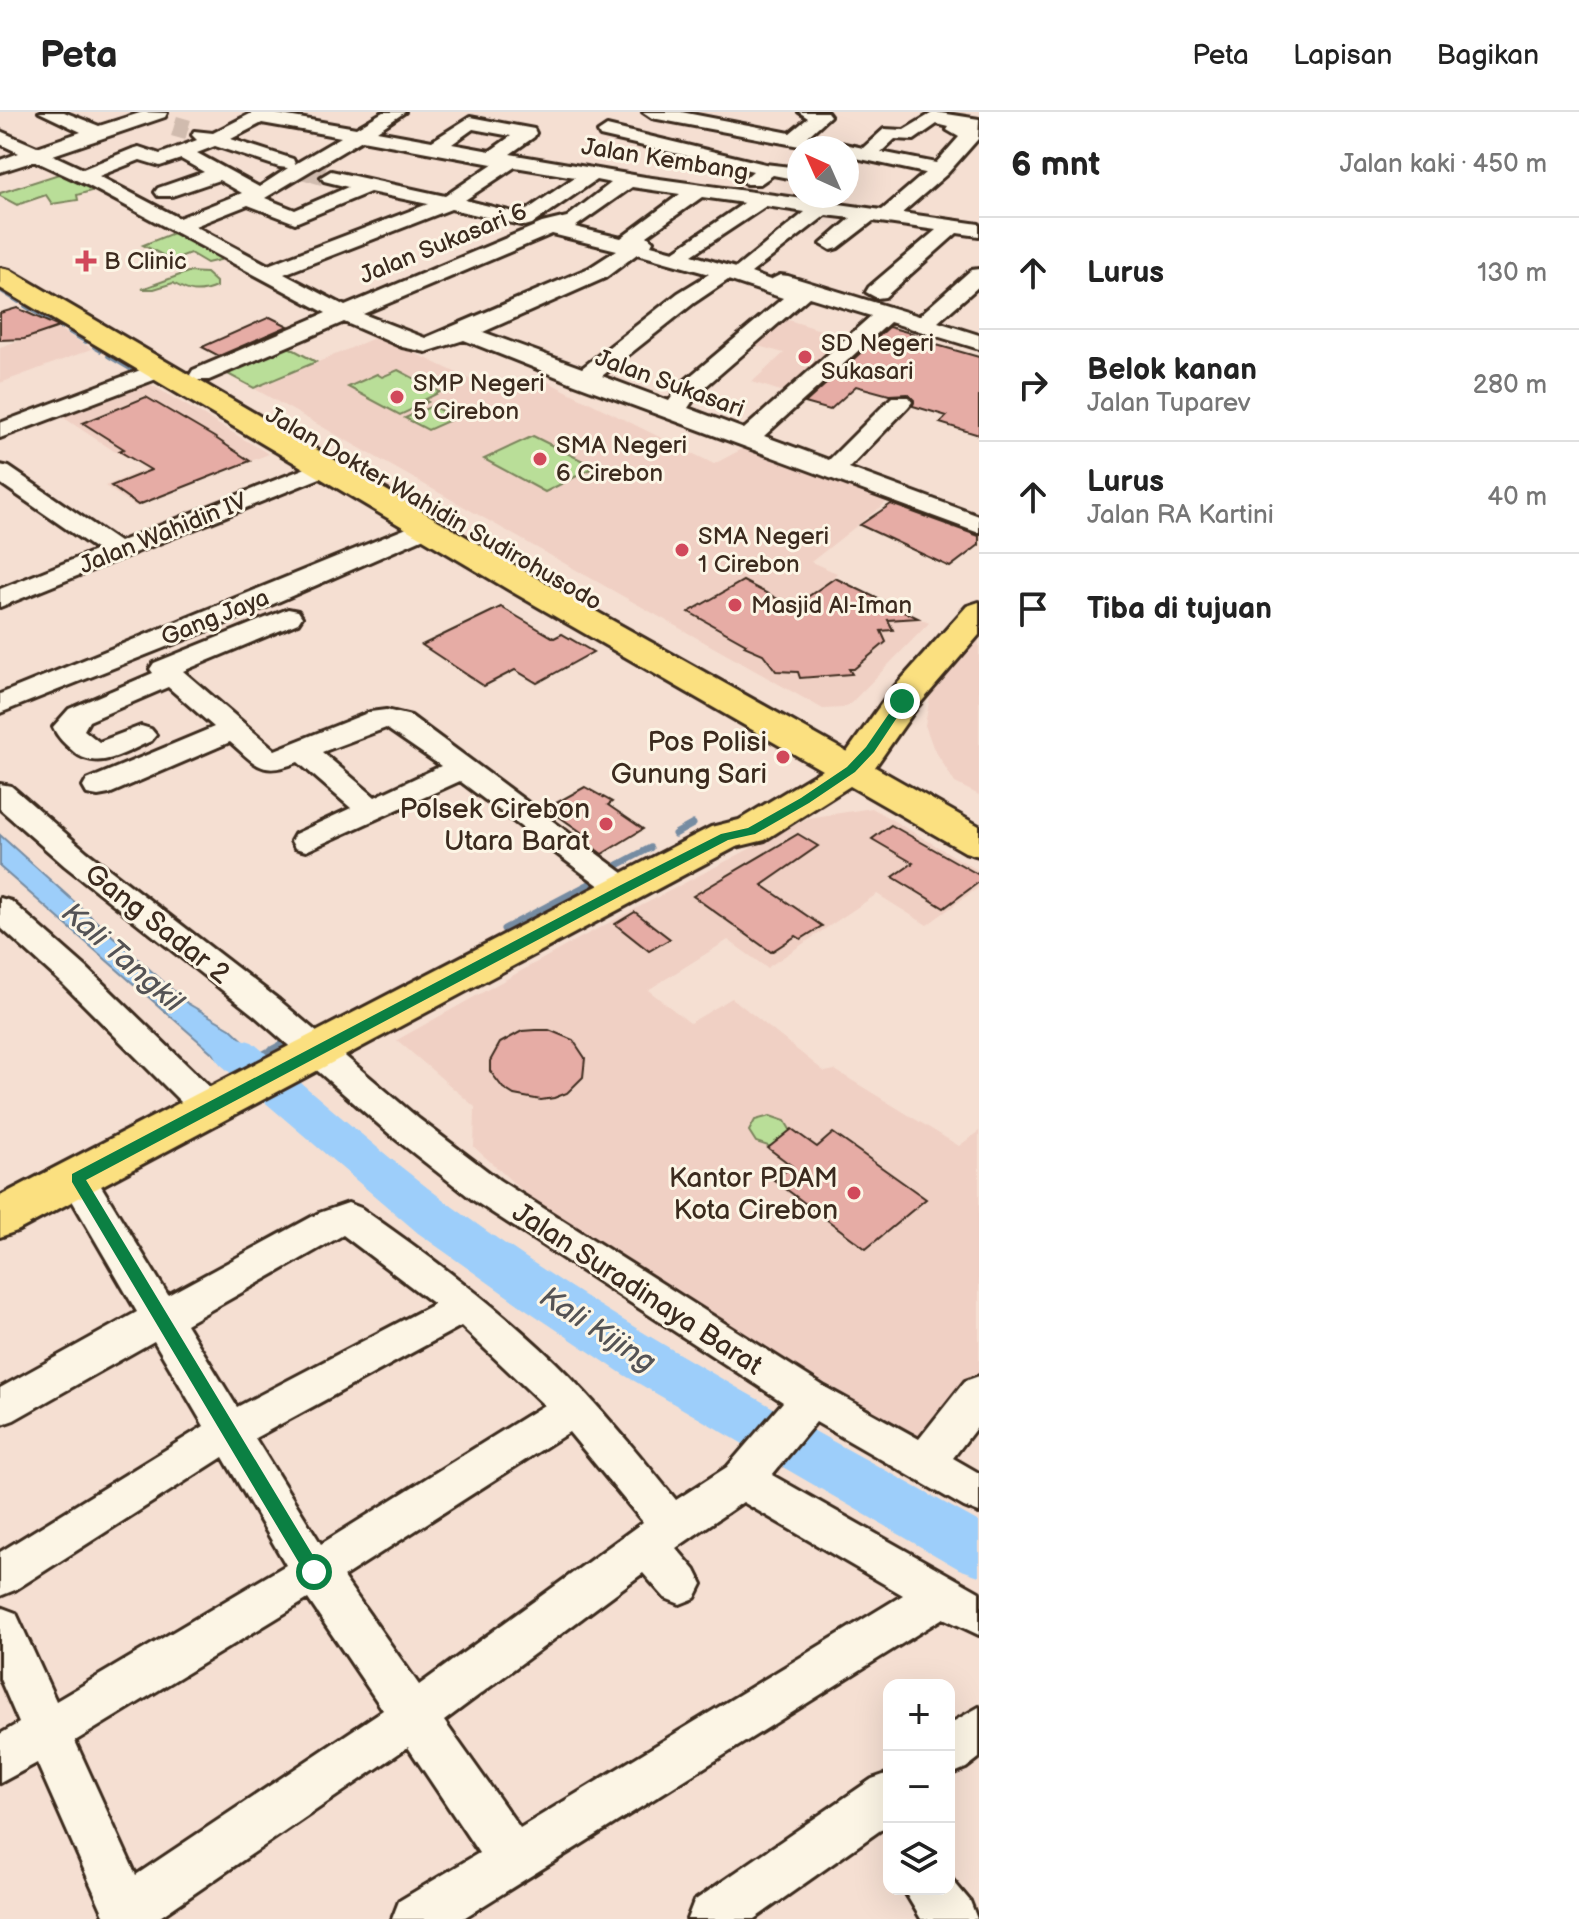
<!DOCTYPE html>
<html lang="id">
<meta charset="utf-8">
<style>
body{margin:0;font-family:"Balsamiq Sans",sans-serif;background:#f2f2f2;color:#222}
.controls{position:absolute;right:24px;bottom:24px;display:grid;overflow:hidden;border-radius:16px;box-shadow:0 8px 32px #0002}
.controls button{width:72px;height:72px;display:grid;place-items:center;padding:0;border:0;border-bottom:2px solid #e0e0e0;background:#fff;color:#222;font:40px sans-serif}
.compass{position:absolute;left:787px;top:24px;width:72px;height:72px;border-radius:50%;background:#fff;box-shadow:0 8px 32px #0002;rotate:315deg}
.stop{position:absolute;width:24px;height:24px;margin:-18px;border:6px solid #0b8043;border-radius:50%;background:#fff}
.stop.end{background:#0b8043;border-color:#fff;box-shadow:0 2px 8px #0008}
.list{margin:0;padding:0;list-style:none}
h2{display:flex;justify-content:space-between;align-items:center;height:104px;margin:0;padding:0 32px;font-size:34px}
h2 small{font-size:26px;font-weight:400;color:#767676}
.list li{display:grid;grid-template-columns:52px 1fr auto;gap:24px;align-items:center;box-sizing:border-box;height:112px;padding:0 32px;border-top:2px solid #e0e0e0}
.list b{display:block;font-size:30px;white-space:nowrap}
.list p{margin:0;font-size:26px;white-space:nowrap;color:#767676}
.list em{font-size:26px;font-style:normal;color:#767676}
.icon{flex:none;width:44px;height:44px;fill:none;stroke:currentColor;stroke-width:2;stroke-linecap:round;stroke-linejoin:round}
.map{position:relative;flex:none;width:979px;height:1807px;overflow:hidden}
header{display:flex;align-items:center;gap:48px;box-sizing:border-box;height:112px;padding:0 40px;background:#fff;border-bottom:2px solid #e0e0e0}
header strong{font-size:38px}
nav{display:flex;gap:44px;margin-inline-start:auto;font-size:28px}
main{display:flex}
aside{flex:1;background:#fff}
.map>svg:first-child{display:block}
.built{fill:#f0d0c4}
.green{fill:#b9de98;stroke:#7a845b;stroke-width:2}
.water{fill:#9dcefa;stroke:#768ca2;stroke-width:2}
.lines{fill:none;stroke-linecap:round;stroke-linejoin:round}
.stream-far1{stroke:#768ca2;stroke-width:4}
.stream{stroke:#768ca2;stroke-width:7}
.river{fill:#9dcefa;fill-rule:evenodd}
.building{fill:#e6aca5;stroke:#3b2a1e;stroke-width:2}
.minor-tunnel{stroke:#d0bbae;stroke-width:21;stroke-dasharray:21 10;stroke-linecap:butt}
.minor-casing{stroke:#3b2a1e;stroke-width:6}
.major-casing{stroke:#3b2a1e;stroke-width:6}
.minor{fill:#fcf5e5;fill-rule:evenodd}
.major{fill:#fbe080;fill-rule:evenodd}
.route{fill:#0b8043}
.poi-dot{fill:#d1495b;stroke:#fcf5e5;stroke-width:3}
.labels{text-anchor:middle;stroke-width:6;stroke-linejoin:round;paint-order:stroke}
.far-street-label{font-size:24px;fill:#3b2a1e;stroke:#fcf5e5}
.far-poi-label{font-size:24px;fill:#3b2a1e;stroke:#fcf5e5;text-anchor:start}
.poi-label{font-size:28px;fill:#3b2a1e;stroke:#fcf5e5;text-anchor:end}
.street-label{font-size:28px;fill:#3b2a1e;stroke:#fcf5e5}
.water-label{font-size:30px;font-style:italic;fill:#545355;stroke:#fcf5e5}
</style>
<header>
<strong>Peta</strong>
<nav><a>Peta</a><a>Lapisan</a><a>Bagikan</a></nav>
</header>
<main>
<div class="map">
<svg width="979" height="1807" viewBox="0 0 979 1807">
<rect width="100%" height="100%" fill="#f5dfd2"/>
<filter id="ink" filterUnits="userSpaceOnUse"><feTurbulence type="fractalNoise" baseFrequency=".0125" numOctaves="2"/><feDisplacementMap in="SourceGraphic" scale="16" xChannelSelector="R" yChannelSelector="G"/><feConvolveMatrix kernelMatrix="1 2 1 2 8 2 1 2 1" color-interpolation-filters="sRGB"/></filter>
<g filter="url(#ink)">
<g class="built">
<path d="M779 205 849 227 790 282 752 270 784 241 746 231Z"/>
<path d="M57 216 92 237 0 271V235Z"/>
<path d="M379 224 497 280 534 263 714 352 748 334 893 385 811 450 837 461 833 465 929 511 851 591 843 596 823 597 255 277Z"/>
<path d="M143 268 269 342 135 394 105 374 149 356 114 339 58 302Z"/>
<path d="M979 524V683L955 671 933 635 925 613 930 585Z"/>
<path d="M872 696 979 759V775L927 813 877 782 767 856 728 828 648 878 690 911 732 886 825 960 835 958 959 1034 979 1019V1271L929 1332 749 1227 528 1084 474 1035 475 995 397 928 580 826 808 706Z"/>
</g>
<g class="green">
<path d="M65 60 98 77 77 83 78 88 52 92 46 83 17 93 0 84V81Z"/>
<path d="M178 119 219 142 220 148 207 151 190 141 172 148 143 133Z"/>
<path d="M188 160 206 161 216 170V175C197 183 189 180 173 171L154 177H142Z"/>
<path d="M285 233 316 250 254 276 224 260Z"/>
<path d="M398 258 440 280 424 288 428 290 400 303 348 275 377 262 382 265Z"/>
<path d="M432 294 455 306 428 318 405 306Z"/>
<path d="M533 324 595 355 545 380 484 347Z"/>
<path d="M770 1004 785 1009 792 1021 771 1035 756 1030 749 1019 755 1008Z"/>
</g>
<path class="water" d="M0 723 187 891 230 916 246 931 270 947 249 973 0 755Z"/>
<g class="lines">
<g class="stream-far1">
<path d="M0 178 19 190"/>
<path d="M25 194 61 216"/>
<path d="M69 220 86 230"/>
<path d="M94 235 101 239"/>
<path d="M108 244 137 261"/>
</g>
<g class="stream">
<path d="M675 722 693 712"/>
<path d="M618 753 650 736"/>
<path d="M504 817 593 770"/>
<path d="M258 945 284 931"/>
</g>
<path class="river" d="M236 925 252 930C319 985 384 1044 453 1095 619 1216 801 1311 979 1410V1464L959 1457 624 1263 521 1194 418 1121 220 952 214 941 220 930Z"/>
</g>
<g class="building">
<path d="M17 196 59 215 24 227 0 228V201Z"/>
<path d="M270 205 288 214 219 244 202 235Z"/>
<path d="M889 215 914 222 919 228 979 245V323L940 311 947 304 913 294 914 288 908 282 889 283 856 274 830 298 805 291Z"/>
<path d="M146 285 214 325 250 349 138 393 111 374 151 358 119 339 124 337 83 311Z"/>
<path d="M891 392 979 424V433L950 455 860 413Z"/>
<path d="M835 466 918 506 888 508 893 518 881 519 886 530 854 557H849L852 562 800 566 798 560 776 559 763 542 744 534 746 532 689 500 743 469 793 495Z"/>
<path d="M501 495 554 526 562 522 593 540 537 571 515 558 484 574 422 533Z"/>
<path d="M585 675 612 690 608 693 643 717 602 742 583 728 588 725 547 696Z"/>
<path d="M891 713 979 763V770L944 796 893 765 913 751 872 727Z"/>
<path d="M798 722 818 734 762 773 822 814 801 827 796 824 771 840 693 784Z"/>
<path d="M635 800 670 827 649 839 615 812Z"/>
<path d="M535 918H549L573 928 585 946 583 965 567 981 554 986 541 988 514 983 503 976 490 959V949L500 931 522 919Z"/>
<path d="M792 1017 817 1035 833 1021 926 1087 866 1137 774 1068 792 1054 768 1036Z"/>
</g>
<g class="lines">
<g class="minor-tunnel">
<path d="M174 14 188 18"/>
<path d="M304 57 331 65"/>
</g>
<defs>
<g id="minor">
<path d="M39 0H64L99 14 143 0 167 1 165 5 53 43 83 57 132 37 139 35 160 42 197 28 192 23 194 19 213 21 254 0H277L276 2 356 16 383 0H405L377 19 432 29 470 5 534 17 536 21 534 25 510 42 645 65 882 98 925 61 847 44V36H810L652 6 643 0H681L790 21 808 6 799 0H827L830 4 808 24 863 36 884 17 904 18 934 0 979 7 978 27 947 62 902 101 979 112V124L957 121 885 185 877 186 866 180 869 175 936 118 873 109 838 136 831 138 821 132 851 106 826 103 751 161 770 168 780 163 788 164 919 204 971 158 979 157V174L938 210 979 223V237L890 210 764 324 829 348 892 285H908L912 290 908 295 849 356 979 404V421L575 272 464 228 426 240 402 235 344 210 209 268H193L190 263 193 258 326 201 89 74 35 49 0 60V48L19 41 0 32V19L37 35 81 20ZM262 11 341 25 295 52 293 47 231 27ZM937 12 949 15 947 18 959 25 936 51 881 40 895 27 914 28ZM473 17 511 24 490 39 452 32ZM362 28 492 52 494 51 445 84 331 59 321 65 324 69 348 75 295 98 265 86ZM215 34 279 55 288 56 259 75 197 41ZM181 47 204 60 158 76 155 80 158 84H172L219 68 242 81 179 106 99 64 140 48 160 54ZM515 55 575 65 521 102 465 88ZM596 68 611 71 567 105 542 111 345 194 284 162 451 97 525 114 532 112ZM632 75 680 82 621 126 575 115ZM370 80 428 92 268 153 195 114 248 93 295 111ZM702 85 744 91 674 139 651 133 653 129 647 124ZM766 94 805 100 736 156 692 143ZM552 122 617 138 589 156 425 226 363 202ZM637 142 709 162 678 181 582 256 483 220 605 166ZM728 168 783 186 682 271 669 289 602 264 694 191ZM809 185 871 204 744 317 688 296 698 281Z"/>
<path d="M607 14 765 52 799 56V68L773 63 760 72H746L743 68 753 59 600 24 598 20Z"/>
<path d="M159 251 167 253 170 258 167 263 0 326V311Z"/>
<path d="M326 348 335 350 338 355 335 360 0 495V477L97 438 0 371V353L9 355 119 430Z"/>
<path d="M429 407 438 410 442 415 438 420 264 496 0 601V582Z"/>
<path d="M288 497 298 499 302 505 298 511 183 559 275 638 370 600 386 598 411 604 635 770 640 777 635 784 624 788 613 784 460 669 306 739 295 736 291 729 295 722 351 696 298 650C261 665 257 653 230 630L109 682 98 684 87 682 83 675 87 668 214 615 168 575 89 609 84 618 99 630 141 614 151 617 156 623 151 629C125 640 99 660 74 640 65 632 58 626 53 615L69 597 153 561 150 557 154 551ZM386 616 441 654 375 685 322 640Z"/>
<path d="M0 672 11 674 87 740 279 888 419 1007 499 1068 825 1275 919 1327 965 1269 979 1264V1312L953 1346 979 1361V1401L964 1395 816 1310 772 1363 979 1480V1523L943 1506 462 1807H392L399 1789 479 1741 408 1635 157 1807H106L37 1651 0 1671V1622L19 1611 0 1567V1495L16 1501 56 1589 286 1453 223 1345 15 1478 0 1484V1440L204 1314 154 1229 14 1308 0 1313V1276L137 1200 59 1066 64 1056 77 1052 90 1056 168 1183 319 1101 348 1091 361 1096C428 1143 495 1192 554 1249 598 1292 637 1340 676 1388L727 1355 783 1290 473 1088 393 1025 255 904 65 754 0 697ZM343 1123 434 1192 237 1295 186 1212ZM461 1214 544 1293 321 1432 255 1326ZM569 1320 643 1410 419 1573 343 1465ZM743 1390 903 1483 520 1716 444 1609 643 1461 665 1486 680 1492 695 1486 702 1472 695 1458 676 1436ZM308 1487 383 1598 136 1763 75 1629Z"/>
<path d="M0 786 11 789 86 855 223 988 228 997 223 1006 210 1010 197 1006 62 871 0 815Z"/>
<path d="M979 1595V1646L966 1656 949 1663V1612Z"/>
<path d="M889 1661V1712L754 1807H687L694 1789 872 1667Z"/>
<path d="M949 1764 970 1789 977 1807H921L903 1777H949Z"/>
</g>
<path id="major" d="M0 156 10 158 533 464 847 640 889 581 967 494 979 490V523L917 595 875 655 979 714V744L965 740 850 674 765 728 736 735 17 1119 0 1125V1084L711 715 739 708 822 658 509 478 0 176Z"/>
</defs>
<use href="#minor" class="minor-casing"/>
<use href="#major" class="major-casing"/>
<use href="#minor" class="minor"/>
<use href="#major" class="major"/>
</g>
</g>
<path class="route" d="M899 587 908 589 874 640 855 660 809 691 755 722 728 728 628 780 86 1068 320 1455 322 1460 320 1466H308L72 1070V1062L619 774 721 722 748 716 801 686 847 655 866 635Z"/>
<g class="poi-dot">
<path d="M82 137h8v8h8v8h-8v8h-8v-8h-8v-8h8z"/>
<circle cx="805" cy="245" r="8"/>
<circle cx="397" cy="285" r="8"/>
<circle cx="540" cy="347" r="8"/>
<circle cx="682" cy="438" r="8"/>
<circle cx="735" cy="493" r="8"/>
<circle cx="783" cy="645" r="8"/>
<circle cx="606" cy="712" r="8"/>
<circle cx="854" cy="1081" r="8"/>
</g>
<g class="labels">
<g class="far-street-label">
<text transform="translate(665 47) rotate(9)" y="8">Jalan Kembang</text>
<text transform="translate(443 131) rotate(-22)" y="8">Jalan Sukasari 6</text>
<text transform="translate(670 271) rotate(20)" y="8">Jalan Sukasari</text>
<text transform="translate(434 396) rotate(30)" y="8">Jalan Dokter Wahidin Sudirohusodo</text>
<text transform="translate(163 421) rotate(-22)" y="8">Jalan Wahidin IV</text>
<text transform="translate(215 505) rotate(-22)" y="8">Gang Jaya</text>
</g>
<g class="far-poi-label">
<text x="104" y="157">B Clinic</text>
<text x="821" y="239">SD Negeri<tspan x="821" dy="28">Sukasari</tspan></text>
<text x="413" y="279">SMP Negeri<tspan x="413" dy="28">5 Cirebon</tspan></text>
<text x="556" y="341">SMA Negeri<tspan x="556" dy="28">6 Cirebon</tspan></text>
<text x="698" y="432">SMA Negeri<tspan x="698" dy="28">1 Cirebon</tspan></text>
<text x="751" y="501">Masjid Al-Iman</text>
</g>
<g class="poi-label">
<text x="767" y="639">Pos Polisi<tspan x="767" dy="32">Gunung Sari</tspan></text>
<text x="590" y="706">Polsek Cirebon<tspan x="590" dy="32">Utara Barat</tspan></text>
<text x="838" y="1075">Kantor PDAM<tspan x="838" dy="32">Kota Cirebon</tspan></text>
</g>
<g class="street-label">
<text transform="translate(158 811) rotate(38)" y="10">Gang Sadar 2</text>
<text transform="translate(638 1176) rotate(33)" y="10">Jalan Suradinaya Barat</text>
</g>
<g class="water-label">
<text transform="translate(123 845) rotate(41)" y="10">Kali Tangkil</text>
<text transform="translate(598 1217) rotate(33)" y="10">Kali Kijing</text>
</g>
</g>
</svg>
<div class="controls">
<button>+</button>
<button>−</button>
<button><svg class="icon" aria-label="layers" viewBox="0 0 24 24"><path d="M12 4l9 5-9 5-9-5zM3 14l9 5 9-5"/></svg></button>
</div>
<svg class="compass" viewBox="-18 -18 36 36"><path d="M0-13l5 13h-10z" fill="#e53935"/><path d="M0 13l5-13h-10z" fill="#767676"/></svg>
<div class="stop" style="left:314px;top:1460px"></div>
<div class="stop end" style="left:902px;top:589px"></div>
</div>
<aside>
<h2>6 mnt<small>Jalan kaki · 450 m</small></h2>
<ul class="list">
<li><svg class="icon" aria-label="ahead" viewBox="0 0 24 24"><path d="M12 20V5M6 11l6-6 6 6"/></svg><div><b>Lurus</b></div><em>130 m</em></li>
<li><svg class="icon" aria-label="right" viewBox="0 0 24 24"><path d="M7 20v-9h11M14 6l5 5-5 5"/></svg><div><b>Belok kanan</b><p>Jalan Tuparev</p></div><em>280 m</em></li>
<li><svg class="icon" aria-label="ahead" viewBox="0 0 24 24"><path d="M12 20V5M6 11l6-6 6 6"/></svg><div><b>Lurus</b><p>Jalan RA Kartini</p></div><em>40 m</em></li>
<li><svg class="icon" aria-label="arrive" viewBox="0 0 24 24"><path d="M6 21V4h12l-3 4 3 4H6"/></svg><div><b>Tiba di tujuan</b></div></li>
</ul>
</aside>
</main>
